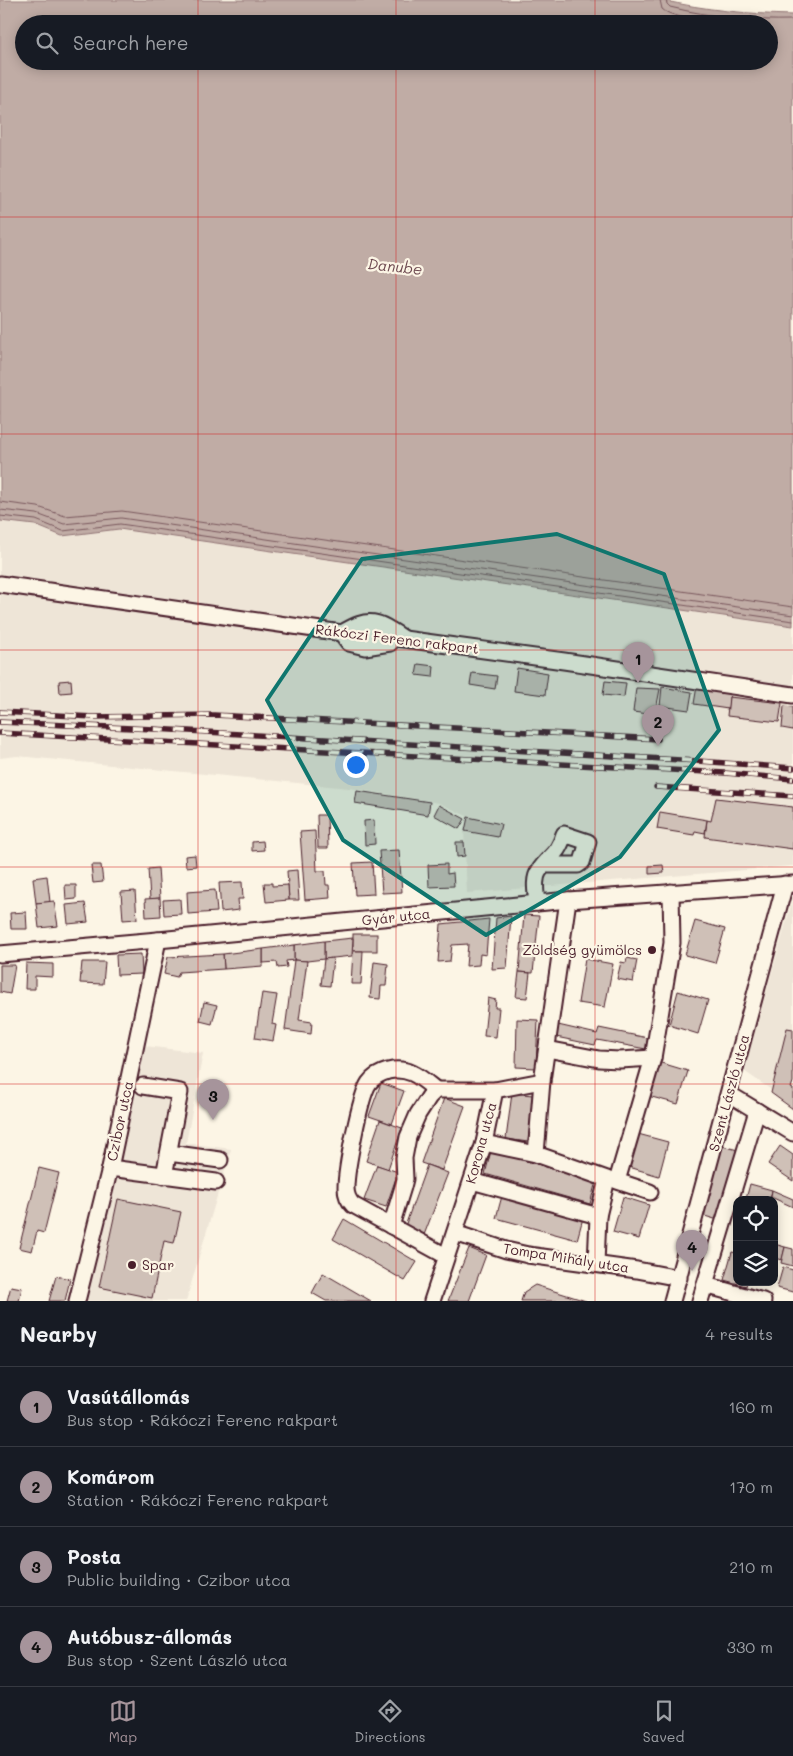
<!DOCTYPE html>
<meta charset="utf-8">
<style>
body{margin:0;font-family:Mali,sans-serif;background:#20242c;color:#f1f3f6}
.controls{position:absolute;right:15px;bottom:15px;display:grid;overflow:hidden;border-radius:10px;box-shadow:0 2px 12px #0003}
.controls button{width:45px;height:45px;display:grid;place-items:center;padding:0;border:0;border-bottom:1px solid #363941;background:#171b24;color:#f1f3f6;font:25px sans-serif}
.you{position:absolute;left:355px;top:764px;width:18px;height:18px;margin:-12px;border:4px solid #fff;border-radius:50%;background:#1a73e8;box-shadow:0 0 0 8px #1a73e833}
.badge{display:grid;place-items:center;width:32px;height:32px;border-radius:50%;background:#a6949b;color:#111;font-size:16px;font-weight:700}
.pin{position:absolute;translate:-50% -41px;filter:drop-shadow(0 1px 2px #0008)}
.pin::after{content:'';position:absolute;top:26px;width:18px;height:15px;background:inherit;clip-path:polygon(0 0,100% 0,50% 100%)}
.list{margin:0;padding:0;list-style:none}
h2{display:flex;justify-content:space-between;align-items:center;height:65px;margin:0;padding:0 20px;font-size:21px}
h2 small{font-size:16px;font-weight:400;color:#9ea1a6}
.list li{display:grid;grid-template-columns:32px 1fr auto;gap:15px;align-items:center;box-sizing:border-box;height:80px;padding:0 20px;border-top:1px solid #363941}
.list b{display:block;font-size:19px;white-space:nowrap}
.list p{margin:0;font-size:16px;white-space:nowrap;color:#9ea1a6}
.list em{font-size:16px;font-style:normal;color:#9ea1a6}
.icon{flex:none;width:28px;height:28px;fill:none;stroke:currentColor;stroke-width:2;stroke-linecap:round;stroke-linejoin:round}
.map{position:relative;flex:none;width:793px;height:1301px;overflow:hidden}
.search{position:absolute;background:#171b24;box-shadow:0 2px 12px #0003;left:15px;right:15px;top:15px;height:55px;display:flex;align-items:center;gap:12px;box-sizing:border-box;padding:0 18px;border-radius:28px;color:#9ea1a6;font-size:19px}
.sheet{height:385px;background:#171b24}
nav{display:flex;justify-content:space-around;align-items:center;box-sizing:border-box;height:70px;border-top:1px solid #363941;background:#171b24;font-size:14px;color:#9ea1a6}
nav a{display:grid;justify-items:center;gap:2px}
nav .on{color:#a6949b}
.map>svg:first-child{display:block}
.built{fill:#eee5d7}
.water{fill:#c0aca5;stroke:#917474;fill-rule:evenodd}
.lines{fill:none;stroke-linecap:round;stroke-linejoin:round}
.shore{stroke:#79575c;stroke-width:1}
.building{fill:#cfc0b7;stroke:#4a1f2b}
.minor-casing{stroke:#4a1f2b;stroke-width:19}
.minor{stroke:#fcf5e5;stroke-width:15}
.rail-casing{stroke:#4a1f2b;stroke-width:5.5}
.rail{stroke:#fcf5e5;stroke-width:4;stroke-dasharray:11;stroke-linecap:butt}
.marked{fill:#0f766e;fill-opacity:0.2;stroke:#0f766e;stroke-width:4;stroke-linejoin:round}
.grid{fill:none;stroke:#d62828;stroke-width:1;stroke-opacity:0.55}
.poi-dot{fill:#4a1f2b;stroke:#fcf5e5;stroke-width:2}
.labels{text-anchor:middle;stroke-width:4.5;stroke-linejoin:round;paint-order:stroke}
.street-label{font-size:14px;fill:#4a1f2b;stroke:#fcf5e5}
.poi-label{font-size:14px;fill:#4a1f2b;stroke:#fcf5e5;text-anchor:end}
.water-label{font-size:15px;font-style:italic;fill:#6d4950;stroke:#fcf5e5}
</style>
<div class="map">
<svg width="793" height="1301" viewBox="0 0 793 1301">
<rect width="100%" height="100%" fill="#fcf5e5"/>
<filter id="ink" filterUnits="userSpaceOnUse"><feTurbulence type="fractalNoise" baseFrequency=".02" numOctaves="2"/><feDisplacementMap in="SourceGraphic" scale="10" xChannelSelector="R" yChannelSelector="G"/><feConvolveMatrix kernelMatrix="1 2 1 2 8 2 1 2 1" color-interpolation-filters="sRGB"/></filter>
<g filter="url(#ink)">
<g class="built">
<path d="M0 521 35 525 62 536 119 529 793 626V866L467 893 464 830 467 816 439 803 349 788 17 756 0 758Z"/>
<path d="M793 898V1105L744 1071Z"/>
<path d="M145 1046 203 1053 186 1143 231 1149 186 1301H84Z"/>
</g>
<path class="water" d="M0 0H661C706 10 747 14 793 15V626L119 529 62 536 35 525 0 521ZM24 24H769V61H24Z"/>
<g class="lines">
<g class="shore">
<path d="M660 0 662 9C674 20 719 22 736 24"/>
<path d="M666 0 667 4 670 7C710 17 752 21 793 20"/>
<path d="M0 502 38 507 65 516 122 511 793 607"/>
<path d="M0 510 37 514 64 524 121 518 793 615"/>
<path d="M0 516 36 520 63 531 120 524 793 621"/>
</g>
</g>
<g class="building">
<path d="M418 664 434 666 433 677 416 675Z"/>
<path d="M517 668 548 673 545 695 514 691Z"/>
<path d="M472 673 497 676 495 689 470 685Z"/>
<path d="M71 680 72 692 60 693 59 681Z"/>
<path d="M605 681 626 683 624 697 603 695Z"/>
<path d="M697 686 730 691 728 709 694 704Z"/>
<path d="M662 687 692 692 689 710 660 706Z"/>
<path d="M636 688 660 689 655 715 633 712Z"/>
<path d="M729 697 782 703 779 722 727 716Z"/>
<path d="M784 706 793 707V730L782 728Z"/>
<path d="M357 791 430 802 428 815 355 803Z"/>
<path d="M716 798 793 807V849L705 837 707 820 711 821Z"/>
<path d="M439 805 465 819 459 829 434 815Z"/>
<path d="M660 812 707 820 705 833 695 831 694 835 657 829Z"/>
<path d="M317 815H327L328 848H318Z"/>
<path d="M468 817 501 824 498 837 465 831Z"/>
<path d="M374 820 375 844 365 845 364 821Z"/>
<path d="M315 831 317 871H325L326 885H329L330 898 305 900 300 832Z"/>
<path d="M263 841 264 850 252 851V842Z"/>
<path d="M456 842H464L465 856 457 857Z"/>
<path d="M399 850 402 892 382 893 379 851Z"/>
<path d="M195 855 196 866 186 867 185 856Z"/>
<path d="M372 862 374 894 355 895 353 863Z"/>
<path d="M447 864V874L453 873 454 886 429 887 428 865Z"/>
<path d="M91 865H101L103 882 93 883Z"/>
<path d="M663 865 664 873 649 874V866Z"/>
<path d="M158 868 160 898 150 899 148 869Z"/>
<path d="M297 870 299 900H289L287 871Z"/>
<path d="M47 876 50 902 36 903 33 878Z"/>
<path d="M242 882 243 899H238L239 910 221 912 219 883Z"/>
<path d="M264 883H272V886L288 885 289 900 266 902Z"/>
<path d="M65 885H76V899L66 900Z"/>
<path d="M215 890 217 912 188 914 187 892Z"/>
<path d="M135 891 137 919 123 920 121 892Z"/>
<path d="M160 898 161 916 146 917 145 899Z"/>
<path d="M180 899 181 914 164 915 163 900Z"/>
<path d="M54 901 58 926 39 928 36 903Z"/>
<path d="M85 903 88 922 68 924 66 905Z"/>
<path d="M26 912 27 929H11L10 913Z"/>
<path d="M524 915 539 916 533 973 519 972Z"/>
<path d="M511 916 507 968 492 969 496 918Z"/>
<path d="M489 919 486 955 480 954 479 965 466 966 468 944 452 945 450 961 438 962 441 924Z"/>
<path d="M695 921 725 929 715 963 685 955Z"/>
<rect x="353" y="934" width="24" height="17"/>
<path d="M353 938 352 956 324 959V941Z"/>
<path d="M324 941V959L307 961 294 960V945Z"/>
<path d="M294 945V960L286 961 287 967 278 968 277 962 263 963V949Z"/>
<path d="M263 949V966L224 969 223 954Z"/>
<path d="M353 951H363L361 984H351Z"/>
<path d="M141 954 142 974 117 975 116 955Z"/>
<path d="M223 954 224 969 179 972 177 977 164 974 168 957Z"/>
<path d="M333 958 330 986 321 985 324 959Z"/>
<path d="M627 958 637 960 633 982 617 979 621 962 626 963Z"/>
<path d="M585 959 613 964 605 1007 578 1003Z"/>
<path d="M294 960 307 961 299 1020 312 1022 311 1034 285 1030Z"/>
<path d="M82 962H105L103 984 80 983Z"/>
<path d="M374 962 388 964 386 986H381L380 999 370 998Z"/>
<path d="M26 963 53 964V977L35 976V989H25Z"/>
<path d="M0 965H15L10 994 0 992Z"/>
<path d="M519 972 530 973 527 998 516 997Z"/>
<path d="M678 991 708 1000 698 1034 669 1025Z"/>
<path d="M262 993 277 995 272 1024 276 1025 273 1041 255 1038Z"/>
<path d="M488 998 496 1000 495 1008H499L496 1037 484 1036Z"/>
<path d="M204 1002 217 1005 212 1024 200 1021Z"/>
<path d="M517 1019 538 1020 536 1068 516 1067Z"/>
<path d="M558 1025 597 1034 599 1028 648 1038 646 1049 597 1040 595 1045 556 1037Z"/>
<path d="M787 1028 793 1029V1082L791 1088 793 1089V1109L771 1093Z"/>
<path d="M658 1062 688 1071 678 1104 648 1096Z"/>
<path d="M381 1083 404 1091 392 1124 369 1116Z"/>
<path d="M512 1093 533 1095 528 1142 506 1139Z"/>
<path d="M444 1098 465 1106 442 1170 421 1163Z"/>
<path d="M380 1120 402 1128 388 1169 366 1161Z"/>
<path d="M638 1134 668 1142 659 1176 629 1167Z"/>
<path d="M718 1145 738 1150 718 1220 698 1214Z"/>
<path d="M780 1146 793 1155V1181L768 1164Z"/>
<path d="M491 1151 596 1181 590 1204 485 1174Z"/>
<path d="M377 1165 398 1172 386 1207 364 1200Z"/>
<path d="M427 1165 448 1173 424 1235 404 1229Z"/>
<path d="M39 1168 59 1173 44 1233 37 1231 32 1251 19 1248Z"/>
<path d="M750 1184 772 1190 770 1200 746 1199Z"/>
<path d="M772 1190 793 1199V1207L771 1197Z"/>
<path d="M502 1196 583 1218 577 1240 496 1218Z"/>
<path d="M623 1197 649 1205 639 1239 613 1232Z"/>
<path d="M118 1199 181 1212 174 1243 164 1241 152 1298 99 1287Z"/>
<path d="M344 1219 417 1262 405 1281 333 1239Z"/>
<path d="M774 1244 785 1247 782 1260 774 1258Z"/>
<path d="M785 1247 793 1249V1266L781 1263Z"/>
<path d="M469 1248 486 1255 469 1301H448Z"/>
<path d="M732 1252 737 1253V1282H747L746 1286 724 1280Z"/>
<path d="M783 1267 793 1270V1292L777 1288Z"/>
<path d="M323 1273 371 1301H326L312 1293Z"/>
<path d="M56 1276 70 1279 65 1301H49Z"/>
<path d="M535 1285 586 1301H521L524 1292Z"/>
<path d="M11 1286 22 1288 19 1301H7Z"/>
</g>
<g class="lines">
<defs>
<g id="minor">
<path d="M0 584 342 633 404 639 564 661 793 695"/>
<path d="M342 633C370 616 377 621 403 638"/>
<path d="M343 635 349 643 365 647 390 643"/>
<path d="M537 903C536 893 533 879 539 871 549 855 558 856 564 834L588 842 582 862 578 865H544"/>
<path d="M0 954 158 940 568 900 793 884"/>
<path d="M547 1049 599 1059 620 1060 653 1058"/>
<path d="M143 1086 180 1092 164 1176"/>
<path d="M436 1090C421 1078 409 1066 388 1071 381 1073 374 1076 369 1083 360 1096 346 1170 346 1188 346 1195 348 1200 353 1205L446 1256"/>
<path d="M729 1094 793 1133"/>
<path d="M484 1143 536 1154 607 1179 598 1216 596 1264"/>
<path d="M169 1153 220 1160"/>
<path d="M536 1154 542 1081"/>
<path d="M110 1168 216 1182"/>
<path d="M472 1181 598 1216"/>
<path d="M650 1192 617 1181 653 1058 672 943 671 892"/>
<path d="M391 1226 403 1187 405 1179 404 1158 408 1137 418 1114 429 1097 436 1090H495"/>
<path d="M455 1233 506 1250 528 1255 637 1270 679 1278"/>
<path d="M705 1285 763 1301"/>
<path d="M77 1301 110 1168 158 940"/>
<path d="M432 1301 484 1143 495 1090 542 1081 568 900"/>
<path d="M672 1301 785 884"/>
<path d="M700 1301 757 1111"/>
</g>
</defs>
<use href="#minor" class="minor-casing"/>
<use href="#minor" class="minor"/>
<defs>
<g id="rail">
<path d="M0 712 94 717 214 715 658 739"/>
<path d="M0 722 154 729 698 761 793 768"/>
<path d="M0 733 725 773 793 779"/>
<path d="M656 787 793 796"/>
</g>
</defs>
<use href="#rail" class="rail-casing"/>
<use href="#rail" class="rail"/>
</g>
</g>
<path class="marked" d="M557 534 664 574 719 730 620 857 486 935 343 840 267 700 362 559Z"/>
<path class="grid" d="M198 0V24M396 0V24M595 0V24M198 61V1301M396 61V1301M595 61V1301M0 217H793M0 434H793M0 650H793M0 867H793M0 1084H793"/>
<g class="poi-dot">
<circle cx="652" cy="950" r="5"/>
<circle cx="132" cy="1265" r="5"/>
</g>
<g class="labels">
<g class="street-label">
<text transform="translate(397 639) rotate(7)" y="5">Rákóczi Ferenc rakpart</text>
<text transform="translate(396 917) rotate(-6)" y="5">Gyár utca</text>
<text transform="translate(729 1093) rotate(-75)" y="5">Szent László utca</text>
<text transform="translate(120 1121) rotate(-78)" y="5">Czibor utca</text>
<text transform="translate(481 1143) rotate(-75)" y="5">Korona utca</text>
<text transform="translate(566 1258) rotate(9)" y="5">Tompa Mihály utca</text>
</g>
<g class="poi-label">
<text x="642" y="955">Zöldség gyümölcs</text>
<text x="142" y="1270" text-anchor="start">Spar</text>
</g>
<g class="water-label">
<text transform="translate(395 267) rotate(6)" y="5">Danube</text>
</g>
</g>
</svg>
<div class="controls">
<button><svg class="icon" aria-label="locate" viewBox="0 0 24 24"><circle cx="12" cy="12" r="6"/><path d="M12 2v4M12 18v4M2 12h4M18 12h4"/></svg></button>
<button><svg class="icon" aria-label="layers" viewBox="0 0 24 24"><path d="M12 4l9 5-9 5-9-5zM3 14l9 5 9-5"/></svg></button>
</div>
<div class="you"></div>
<div class="pin badge" style="left:638px;top:683px">1</div>
<div class="pin badge" style="left:658px;top:746px">2</div>
<div class="pin badge" style="left:213px;top:1120px">3</div>
<div class="pin badge" style="left:692px;top:1271px">4</div>
<div class="search"><svg class="icon" aria-label="search" viewBox="0 0 24 24"><circle cx="10" cy="10" r="6"/><path d="M15 15l6 6"/></svg>Search here</div>
</div>
<section class="sheet">
<h2>Nearby<small>4 results</small></h2>
<ul class="list">
<li><span class="badge">1</span><div><b>Vasútállomás</b><p>Bus stop · Rákóczi Ferenc rakpart</p></div><em>160 m</em></li>
<li><span class="badge">2</span><div><b>Komárom</b><p>Station · Rákóczi Ferenc rakpart</p></div><em>170 m</em></li>
<li><span class="badge">3</span><div><b>Posta</b><p>Public building · Czibor utca</p></div><em>210 m</em></li>
<li><span class="badge">4</span><div><b>Autóbusz-állomás</b><p>Bus stop · Szent László utca</p></div><em>330 m</em></li>
</ul>
</section>
<nav>
<a class="on"><svg class="icon" aria-label="map" viewBox="0 0 24 24"><path d="M3 6l6-2 6 2 6-2v14l-6 2-6-2-6 2zM9 4v14M15 6v14"/></svg>Map</a>
<a><svg class="icon" aria-label="directions" viewBox="0 0 24 24"><path d="M12 3l9 9-9 9-9-9zM9 14v-3h6M13 9l2 2-2 2"/></svg>Directions</a>
<a><svg class="icon" aria-label="saved" viewBox="0 0 24 24"><path d="M7 4h10v16l-5-4-5 4z"/></svg>Saved</a>
</nav>
